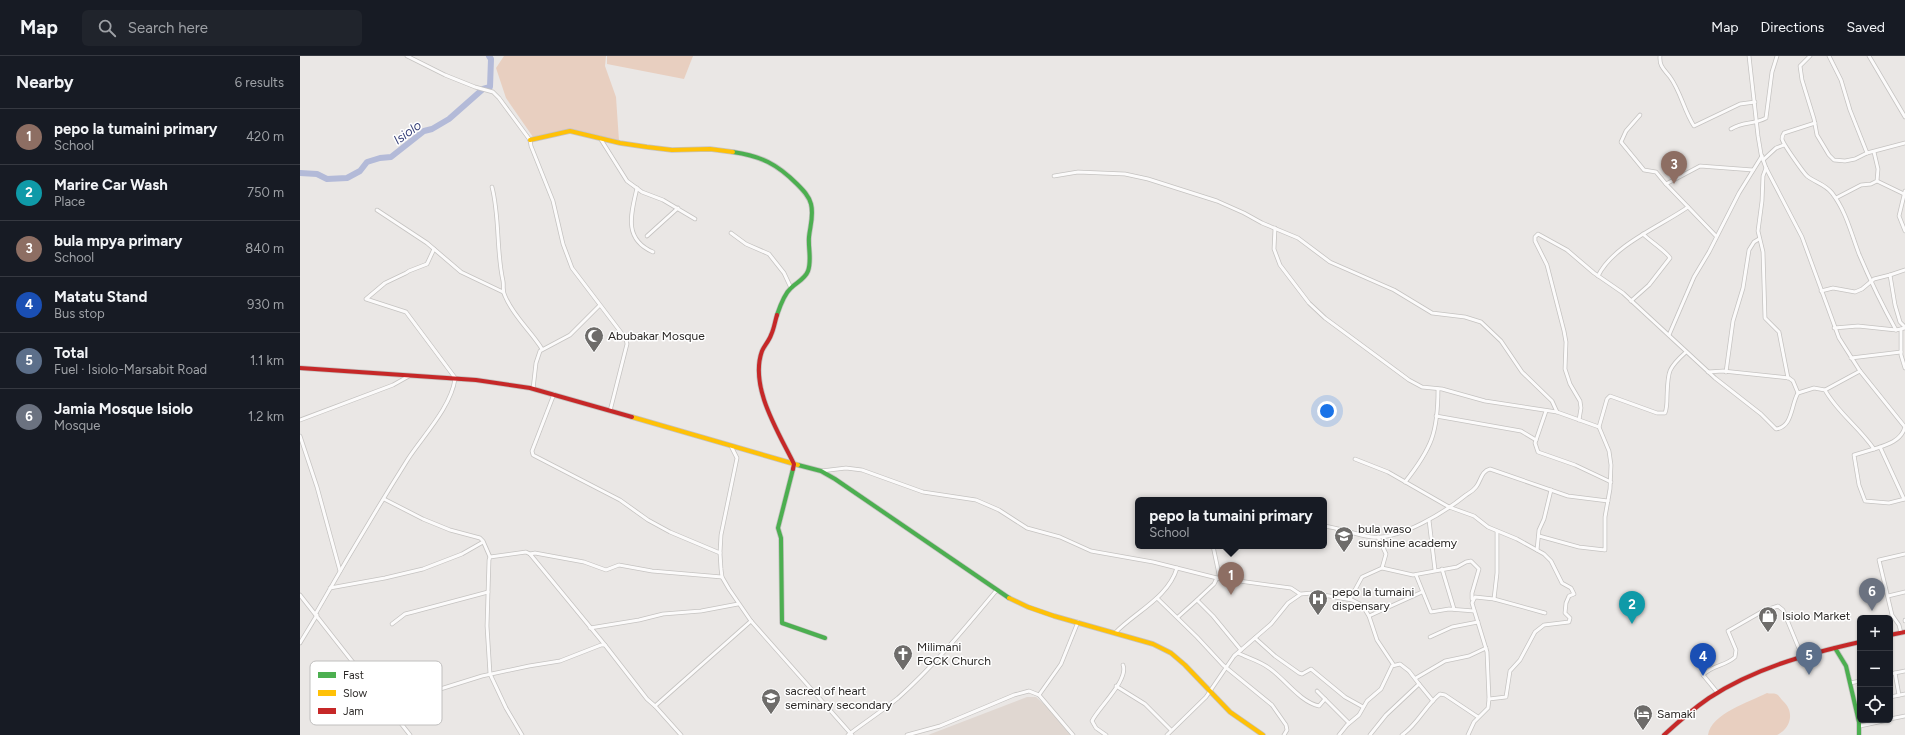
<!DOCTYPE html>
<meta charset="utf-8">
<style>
body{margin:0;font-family:Figtree,sans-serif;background:#20242c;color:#f1f3f6}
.controls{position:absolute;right:12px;bottom:12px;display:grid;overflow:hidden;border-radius:6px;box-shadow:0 1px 3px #0004}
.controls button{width:36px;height:36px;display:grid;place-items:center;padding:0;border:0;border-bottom:1px solid #363941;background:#171b24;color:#f1f3f6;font:20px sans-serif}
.you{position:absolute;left:1027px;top:355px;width:14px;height:14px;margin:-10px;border:3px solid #fff;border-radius:50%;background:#1a73e8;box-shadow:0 0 0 6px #1a73e833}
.badge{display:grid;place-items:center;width:26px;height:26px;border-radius:50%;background:#8c9099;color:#fff;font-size:13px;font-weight:700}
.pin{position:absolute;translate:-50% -33px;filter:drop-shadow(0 1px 2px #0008)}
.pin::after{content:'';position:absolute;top:21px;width:14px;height:12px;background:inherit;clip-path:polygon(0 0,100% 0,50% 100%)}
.popup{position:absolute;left:835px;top:441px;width:192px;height:52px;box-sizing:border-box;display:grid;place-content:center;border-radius:6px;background:#171b24;filter:drop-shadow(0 1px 3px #0005);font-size:13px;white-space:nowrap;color:#9ea1a6}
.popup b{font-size:15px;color:#f1f3f6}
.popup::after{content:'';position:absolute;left:50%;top:100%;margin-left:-8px;border:8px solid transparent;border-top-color:#171b24}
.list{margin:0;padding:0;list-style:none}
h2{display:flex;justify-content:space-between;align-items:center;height:52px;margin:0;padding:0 16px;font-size:17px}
h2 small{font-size:13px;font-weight:400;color:#9ea1a6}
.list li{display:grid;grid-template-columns:26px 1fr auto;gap:12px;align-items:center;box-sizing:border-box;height:56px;padding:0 16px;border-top:1px solid #363941}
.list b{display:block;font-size:15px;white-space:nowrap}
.list p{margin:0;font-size:13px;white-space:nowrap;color:#9ea1a6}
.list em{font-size:13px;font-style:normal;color:#9ea1a6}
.icon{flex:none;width:22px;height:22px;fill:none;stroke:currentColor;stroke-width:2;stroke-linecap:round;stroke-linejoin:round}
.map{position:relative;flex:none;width:1605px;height:679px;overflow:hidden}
header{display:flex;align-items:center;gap:24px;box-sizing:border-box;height:56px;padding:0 20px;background:#171b24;border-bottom:1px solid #363941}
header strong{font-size:19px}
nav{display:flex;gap:22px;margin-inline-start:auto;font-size:14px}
.search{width:280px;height:36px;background:#20242c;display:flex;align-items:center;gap:10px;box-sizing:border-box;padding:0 14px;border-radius:6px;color:#9ea1a6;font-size:15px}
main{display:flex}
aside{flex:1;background:#171b24}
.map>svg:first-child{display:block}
.built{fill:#e0d7d1}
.green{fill:#e8cfc0}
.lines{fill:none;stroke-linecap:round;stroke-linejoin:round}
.river{stroke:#b3bad8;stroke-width:6}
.street-casing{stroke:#c5c3c1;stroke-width:4.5}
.fast-casing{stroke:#c5c3c1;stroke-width:5.5}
.slow-casing{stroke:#c5c3c1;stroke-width:5.5}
.jam-casing{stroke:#c5c3c1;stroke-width:5.5}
.street{stroke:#fcfbfb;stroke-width:3}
.fast{stroke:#4caf50;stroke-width:4}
.slow{stroke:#ffc107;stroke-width:4}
.jam{stroke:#c62828;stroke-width:4}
.labels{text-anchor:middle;stroke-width:3;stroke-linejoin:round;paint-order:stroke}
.poi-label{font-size:12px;fill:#2c2927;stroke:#fff;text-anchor:start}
.water-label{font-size:13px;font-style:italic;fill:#353e77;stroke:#fff}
.key{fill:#fff;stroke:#c0bfbe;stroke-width:1}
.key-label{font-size:11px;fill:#2c2927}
</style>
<header>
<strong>Map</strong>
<div class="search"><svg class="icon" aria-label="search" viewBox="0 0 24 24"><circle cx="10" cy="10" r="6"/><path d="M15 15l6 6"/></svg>Search here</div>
<nav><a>Map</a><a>Directions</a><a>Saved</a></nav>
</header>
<main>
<aside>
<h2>Nearby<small>6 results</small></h2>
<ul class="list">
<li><span class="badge" style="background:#8d6e63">1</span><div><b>pepo la tumaini primary</b><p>School</p></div><em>420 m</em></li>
<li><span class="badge" style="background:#0f9aa8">2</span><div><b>Marire Car Wash</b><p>Place</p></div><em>750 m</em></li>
<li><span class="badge" style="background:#8d6e63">3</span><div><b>bula mpya primary</b><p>School</p></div><em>840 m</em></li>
<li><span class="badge" style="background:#1a4fb4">4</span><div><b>Matatu Stand</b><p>Bus stop</p></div><em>930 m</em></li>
<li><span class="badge" style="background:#5c6f8a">5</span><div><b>Total</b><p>Fuel · Isiolo-Marsabit Road</p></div><em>1.1 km</em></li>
<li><span class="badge" style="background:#6b7280">6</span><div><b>Jamia Mosque Isiolo</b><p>Mosque</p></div><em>1.2 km</em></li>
</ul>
</aside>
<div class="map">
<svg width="1605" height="679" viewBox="0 0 1605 679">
<rect width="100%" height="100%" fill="#eae7e5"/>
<path class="built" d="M727 641H736L747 651 770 679H628Z"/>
<g class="green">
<path d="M204 0H306L305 10 316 41 319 85 277 74 233 81 206 42 196 12Z"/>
<path d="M307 0H393L384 23 307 8Z"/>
<path d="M1467 637C1469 638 1474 637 1476 638 1479 639 1481 643 1483 645 1495 656 1491 672 1477 679H1408C1411 658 1449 646 1467 637Z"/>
</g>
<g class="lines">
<path class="river" d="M0 117 17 118 27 123 47 122 60 115 67 106 80 102 91 101 124 75 132 73 149 63 183 33 190 31 191 3 189 0"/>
<defs>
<g id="street">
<path d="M107 0 145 19 175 31 193 36 199 42 230 84 231 90 253 145 263 188 272 212 326 283 327 288 310 355"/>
<path d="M1360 0C1359 11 1365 14 1370 21 1381 36 1384 55 1394 70L1440 48 1455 46"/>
<path d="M1449 0 1458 80 1461 98 1466 112 1502 181 1539 282 1560 315 1605 371"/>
<path d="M1510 0 1500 10 1502 24 1514 63 1517 79 1529 99 1534 104 1545 105 1555 103 1567 97 1605 87"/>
<path d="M1529 0 1541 24 1550 54 1567 97"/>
<path d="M1569 0 1605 61"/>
<path d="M1340 59 1326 75 1321 86 1344 114 1356 116 1366 128 1400 110 1453 114"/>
<path d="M1515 67 1484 77C1482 80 1482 80 1482 83 1483 88 1503 116 1507 120 1516 127 1525 128 1532 137 1546 155 1551 177 1559 198 1570 224 1582 249 1596 274"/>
<path d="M1431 73C1444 65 1453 69 1466 62L1472 16 1477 0"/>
<path d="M300 82 327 125 342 136 363 144 395 163"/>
<path d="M1463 104 1476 92 1484 89"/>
<path d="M1466 112 1463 120 1462 145 1458 175 1463 196 1465 262 1479 276 1488 322"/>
<path d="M754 120 778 116 825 118 848 123 917 145 944 157 962 167 998 182 1030 206 1094 234 1132 257 1165 261 1181 266 1201 285 1222 316 1252 345 1257 356"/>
<path d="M1577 125 1604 138"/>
<path d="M1366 128 1416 180"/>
<path d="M192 131C200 162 196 194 203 225 204 230 202 235 205 240 213 260 231 275 242 293"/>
<path d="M337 132C331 158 323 183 353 196"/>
<path d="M1605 135 1599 160 1605 175"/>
<path d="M1536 142 1561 129 1571 128 1577 125 1578 113 1574 96"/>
<path d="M77 154 127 187 161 216 203 236"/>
<path d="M975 172 974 193 980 209 1009 247 1025 262 1109 324 1122 331 1142 333 1185 345 1257 356 1299 371 1309 395 1311 409 1310 433 1305 461V494L1279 491 1239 480"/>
<path d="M431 177 446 188 469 198 484 217 491 232"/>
<path d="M347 180 378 152"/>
<path d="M134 193 127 208 109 215 106 217 85 227 66 243 106 256 156 323"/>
<path d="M1590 219 1605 214"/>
<path d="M1298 220C1313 189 1361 170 1388 151"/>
<path d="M1521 235 1533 232 1555 236 1562 233 1574 223 1590 219 1595 249 1600 266 1605 271"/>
<path d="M1331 245 1349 229 1370 202C1367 196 1350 185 1343 178"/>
<path d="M1534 272 1558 270 1596 274 1605 272"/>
<path d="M1601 273V299L1605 312"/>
<path d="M1369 279 1394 221 1409 196 1439 137 1462 100"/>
<path d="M1551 302 1601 296"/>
<path d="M1408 316 1423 315 1489 322 1493 325 1498 337"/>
<path d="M1426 316 1433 265 1443 232 1449 194 1454 186 1459 183"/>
<path d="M233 333 236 307 240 295 270 279 299 250"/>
<path d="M1525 334 1560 315"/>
<path d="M254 338 232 395 233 399 320 444 348 464 370 476 420 497"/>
<path d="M1246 355 1235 387 1238 396 1275 409 1311 426"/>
<path d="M1136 360 1221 375 1236 384"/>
<path d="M0 364 93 329 109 320"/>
<path d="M1279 364 1281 352 1280 345 1270 328 1265 313 1266 286 1264 275 1247 209 1235 185V181L1238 178 1267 194 1294 217 1323 237 1415 322 1461 358 1476 373C1493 371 1491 348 1498 337L1514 332 1525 334C1537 356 1559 371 1574 393 1587 389 1601 385 1605 371"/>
<path d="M1299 371 1307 343 1310 340 1357 357H1365C1367 352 1367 346 1367 341 1368 316 1367 313 1386 296"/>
<path d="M0 380 17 431 40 515"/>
<path d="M431 390 437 402 421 479 420 497 421 513 422 521 429 533 451 565 552 679"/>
<path d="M1580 391 1604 443"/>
<path d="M1574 393 1554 399 1559 429 1565 445 1589 447 1605 443"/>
<path d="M1055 403 1088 416 1149 451 1174 460 1188 471 1217 483 1244 498 1251 505 1262 527 1271 532 1274 538 1269 540 1266 547 1265 557 1270 562 1269 566 1244 569 1235 576 1220 604 1210 615 1206 641 1189 643"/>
<path d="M521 415 546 412 562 414 623 436 676 444 699 454 727 472 760 481 791 495 853 506 917 522 991 532 1000 538"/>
<path d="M1105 426C1132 392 1138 376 1138 333"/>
<path d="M84 443 123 463 150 474 180 482 183 485 190 501"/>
<path d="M1129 464 1135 514"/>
<path d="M1024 470C1040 472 1056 479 1072 481 1100 484 1145 456 1166 439 1169 437 1173 435 1176 431 1181 425 1181 415 1190 413L1268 440 1308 445"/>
<path d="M913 490 920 523"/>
<path d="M1237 494 1239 474 1244 463 1251 434"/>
<path d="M230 498 235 497 284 506 306 514 319 509 352 515 422 521"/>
<path d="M1082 512 1113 519 1157 511 1166 506 1171 505 1179 513 1172 537V543"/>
<path d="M1142 513 1154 553"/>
<path d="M1116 519 1131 556 1149 553 1174 555"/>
<path d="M30 532 85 522 123 513 162 498 183 486"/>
<path d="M0 539 110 679"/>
<path d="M1588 540 1605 536"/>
<path d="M857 542 897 581 923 609 972 649 986 669 987 674 984 679"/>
<path d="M1050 543 1062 521 1082 512 1086 498 1078 481"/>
<path d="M1194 543 1197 517V475"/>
<path d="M897 544 914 528 917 522"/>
<path d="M16 557C45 506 76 454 108 403 123 380 151 351 155 323"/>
<path d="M1069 560 1122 536"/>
<path d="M878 561 897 544 913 560 941 594"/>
<path d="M1605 564V565"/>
<path d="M92 568 105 558 113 556 188 536"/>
<path d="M290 572 339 564 363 558 401 555 438 548"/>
<path d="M815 577C835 556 868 542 877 512"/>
<path d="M1601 577 1599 569 1592 559 1579 504 1605 498"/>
<path d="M1130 581 1152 571 1178 566"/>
<path d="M955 582 975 600 999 617 1002 618 1011 613 1045 641 1063 651"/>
<path d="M0 587 17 559"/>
<path d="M938 597C948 602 960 605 969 612 985 623 1000 646 1019 650L1025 643"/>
<path d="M1595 617 1599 639"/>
<path d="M1590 618 1605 615"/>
<path d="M1116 622 1145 605 1169 600 1186 592"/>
<path d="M1550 627 1560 625"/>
<path d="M1119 628 1133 645"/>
<path d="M816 630 845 648 871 674"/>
<path d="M1017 635 1049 667"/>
<path d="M1417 636 1403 619C1412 609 1426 610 1435 601L1436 594 1428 575 1463 555 1478 550 1483 554 1502 600"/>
<path d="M739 639 761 608 778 566"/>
<path d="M1590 641 1605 638"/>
<path d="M355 650 381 679"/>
<path d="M89 652 118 640 182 620 229 610 260 605 301 589H305L347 643 355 650 451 565"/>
<path d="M1590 663 1605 660"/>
<path d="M1560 670 1588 664"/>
<path d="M222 679 206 652 190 618 187 570 189 504 190 501 226 496 230 498 305 589"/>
<path d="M548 679C565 666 582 655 598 642 634 610 665 572 696 535"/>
<path d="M607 679 640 670 714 639 729 635 739 639 773 679"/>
<path d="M806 679 796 672 792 665C798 652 829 624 823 609"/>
<path d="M867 679 906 641 934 600 971 568 988 547 1001 538 1012 537 1052 544 1062 549 1069 560 1077 584 1093 608"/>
<path d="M1039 679 1047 669 1059 659 1067 645 1081 633 1092 610 1100 608 1109 615 1119 628 1086 659 1070 679"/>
<path d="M1102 679C1118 668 1125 650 1140 638L1145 639 1178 661"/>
<path d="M1168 679 1174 666 1188 652 1189 643 1187 596 1172 547 1175 541 1194 543 1245 557"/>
</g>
<g id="fast">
<path d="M433 96C461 100 477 108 497 128 503 134 509 140 511 148 514 160 510 170 509 181 508 192 512 204 508 215 505 223 497 226 491 232 484 238 480 250 477 259"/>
<path d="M498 409 521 415 535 423 709 542"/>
<path d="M493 413 478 472 481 482 482 567 525 582"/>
<path d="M1535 592 1546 610 1559 666V679"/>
</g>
<g id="slow">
<path d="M230 84 270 75 320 87 347 91 372 94 410 93 433 96"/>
<path d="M332 361 498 409"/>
<path d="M709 542 728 551 754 560 853 588 871 597 885 609 930 656 963 679"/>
</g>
<g id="jam">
<path d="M477 259C475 265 474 273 471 279 469 285 464 290 462 295 449 331 479 377 494 408L493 413"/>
<path d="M0 312 176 324 230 332 332 361"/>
<path d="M1590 579 1605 576"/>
<path d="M1364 679C1378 666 1393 653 1409 642 1455 612 1507 598 1560 586"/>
</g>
</defs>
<use href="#street" class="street-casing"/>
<use href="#fast" class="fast-casing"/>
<use href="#slow" class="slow-casing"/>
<use href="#jam" class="jam-casing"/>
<use href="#street" class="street"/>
<use href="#fast" class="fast"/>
<use href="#slow" class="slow"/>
<use href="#jam" class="jam"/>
</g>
<defs>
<symbol id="mosque-pin" viewBox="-11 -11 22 30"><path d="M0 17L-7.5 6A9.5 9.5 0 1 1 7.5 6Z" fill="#6e6c6a" stroke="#fff"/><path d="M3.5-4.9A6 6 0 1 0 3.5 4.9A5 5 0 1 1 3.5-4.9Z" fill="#fff"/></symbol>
<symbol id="school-pin" viewBox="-11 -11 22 30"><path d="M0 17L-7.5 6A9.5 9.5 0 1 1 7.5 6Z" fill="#6e6c6a" stroke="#fff"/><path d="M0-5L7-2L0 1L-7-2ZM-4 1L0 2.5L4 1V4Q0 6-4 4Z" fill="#fff"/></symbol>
<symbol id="hospital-pin" viewBox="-11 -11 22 30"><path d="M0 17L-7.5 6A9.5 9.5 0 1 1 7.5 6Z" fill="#6e6c6a" stroke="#fff"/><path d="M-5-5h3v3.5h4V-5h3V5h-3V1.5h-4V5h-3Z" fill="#fff"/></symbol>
<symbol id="shop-pin" viewBox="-11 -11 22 30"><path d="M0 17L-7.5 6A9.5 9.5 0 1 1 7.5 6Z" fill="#6e6c6a" stroke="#fff"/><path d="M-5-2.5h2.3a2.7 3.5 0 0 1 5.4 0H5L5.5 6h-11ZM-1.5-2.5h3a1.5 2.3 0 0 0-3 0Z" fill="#fff"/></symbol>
<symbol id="church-pin" viewBox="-11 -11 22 30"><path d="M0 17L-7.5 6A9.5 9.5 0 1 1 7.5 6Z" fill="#6e6c6a" stroke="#fff"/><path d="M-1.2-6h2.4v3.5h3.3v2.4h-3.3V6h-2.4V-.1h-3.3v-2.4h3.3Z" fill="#fff"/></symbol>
<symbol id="hotel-pin" viewBox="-11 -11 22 30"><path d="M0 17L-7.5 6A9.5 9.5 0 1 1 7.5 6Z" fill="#6e6c6a" stroke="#fff"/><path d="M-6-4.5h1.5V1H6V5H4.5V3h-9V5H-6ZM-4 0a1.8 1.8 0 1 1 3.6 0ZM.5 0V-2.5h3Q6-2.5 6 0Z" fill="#fff"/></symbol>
</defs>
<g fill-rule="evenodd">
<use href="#mosque-pin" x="283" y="269" width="22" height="30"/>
<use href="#school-pin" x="1033" y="469" width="22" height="30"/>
<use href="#hospital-pin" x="1007" y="532" width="22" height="30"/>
<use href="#shop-pin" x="1457" y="549" width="22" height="30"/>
<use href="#church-pin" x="592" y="587" width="22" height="30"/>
<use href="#school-pin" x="460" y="631" width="22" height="30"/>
<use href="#hotel-pin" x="1332" y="647" width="22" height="30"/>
</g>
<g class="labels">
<g class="poi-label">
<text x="308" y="284">Abubakar Mosque</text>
<text x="1058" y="477">bula waso<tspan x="1058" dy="14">sunshine academy</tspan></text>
<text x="1032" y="540">pepo la tumaini<tspan x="1032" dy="14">dispensary</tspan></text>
<text x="1482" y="564">Isiolo Market</text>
<text x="617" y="595">Milimani<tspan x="617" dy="14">FGCK Church</tspan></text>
<text x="485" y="639">sacred of heart<tspan x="485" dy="14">seminary secondary</tspan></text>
<text x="1357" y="662">Samaki</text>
</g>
<g class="water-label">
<text transform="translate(107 76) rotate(-36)" y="5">Isiolo</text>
</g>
</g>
<rect x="10" y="605" width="132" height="64" rx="6" class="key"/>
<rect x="18" y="616" width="18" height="6" fill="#4caf50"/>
<rect x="18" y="634" width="18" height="6" fill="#ffc107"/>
<rect x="18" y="652" width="18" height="6" fill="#c62828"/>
<g class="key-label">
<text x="43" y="623">Fast</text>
<text x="43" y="641">Slow</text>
<text x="43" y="659">Jam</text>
</g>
</svg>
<div class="controls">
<button>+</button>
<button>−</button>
<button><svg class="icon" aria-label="locate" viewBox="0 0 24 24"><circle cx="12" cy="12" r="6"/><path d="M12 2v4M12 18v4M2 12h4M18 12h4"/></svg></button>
</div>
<div class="you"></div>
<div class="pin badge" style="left:931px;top:539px;background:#8d6e63">1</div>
<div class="popup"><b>pepo la tumaini primary</b>School</div>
<div class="pin badge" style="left:1332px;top:568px;background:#0f9aa8">2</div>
<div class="pin badge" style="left:1374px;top:128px;background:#8d6e63">3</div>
<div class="pin badge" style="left:1403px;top:620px;background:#1a4fb4">4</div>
<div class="pin badge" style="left:1509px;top:619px;background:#5c6f8a">5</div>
<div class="pin badge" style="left:1572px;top:555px;background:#6b7280">6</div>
</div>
</main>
